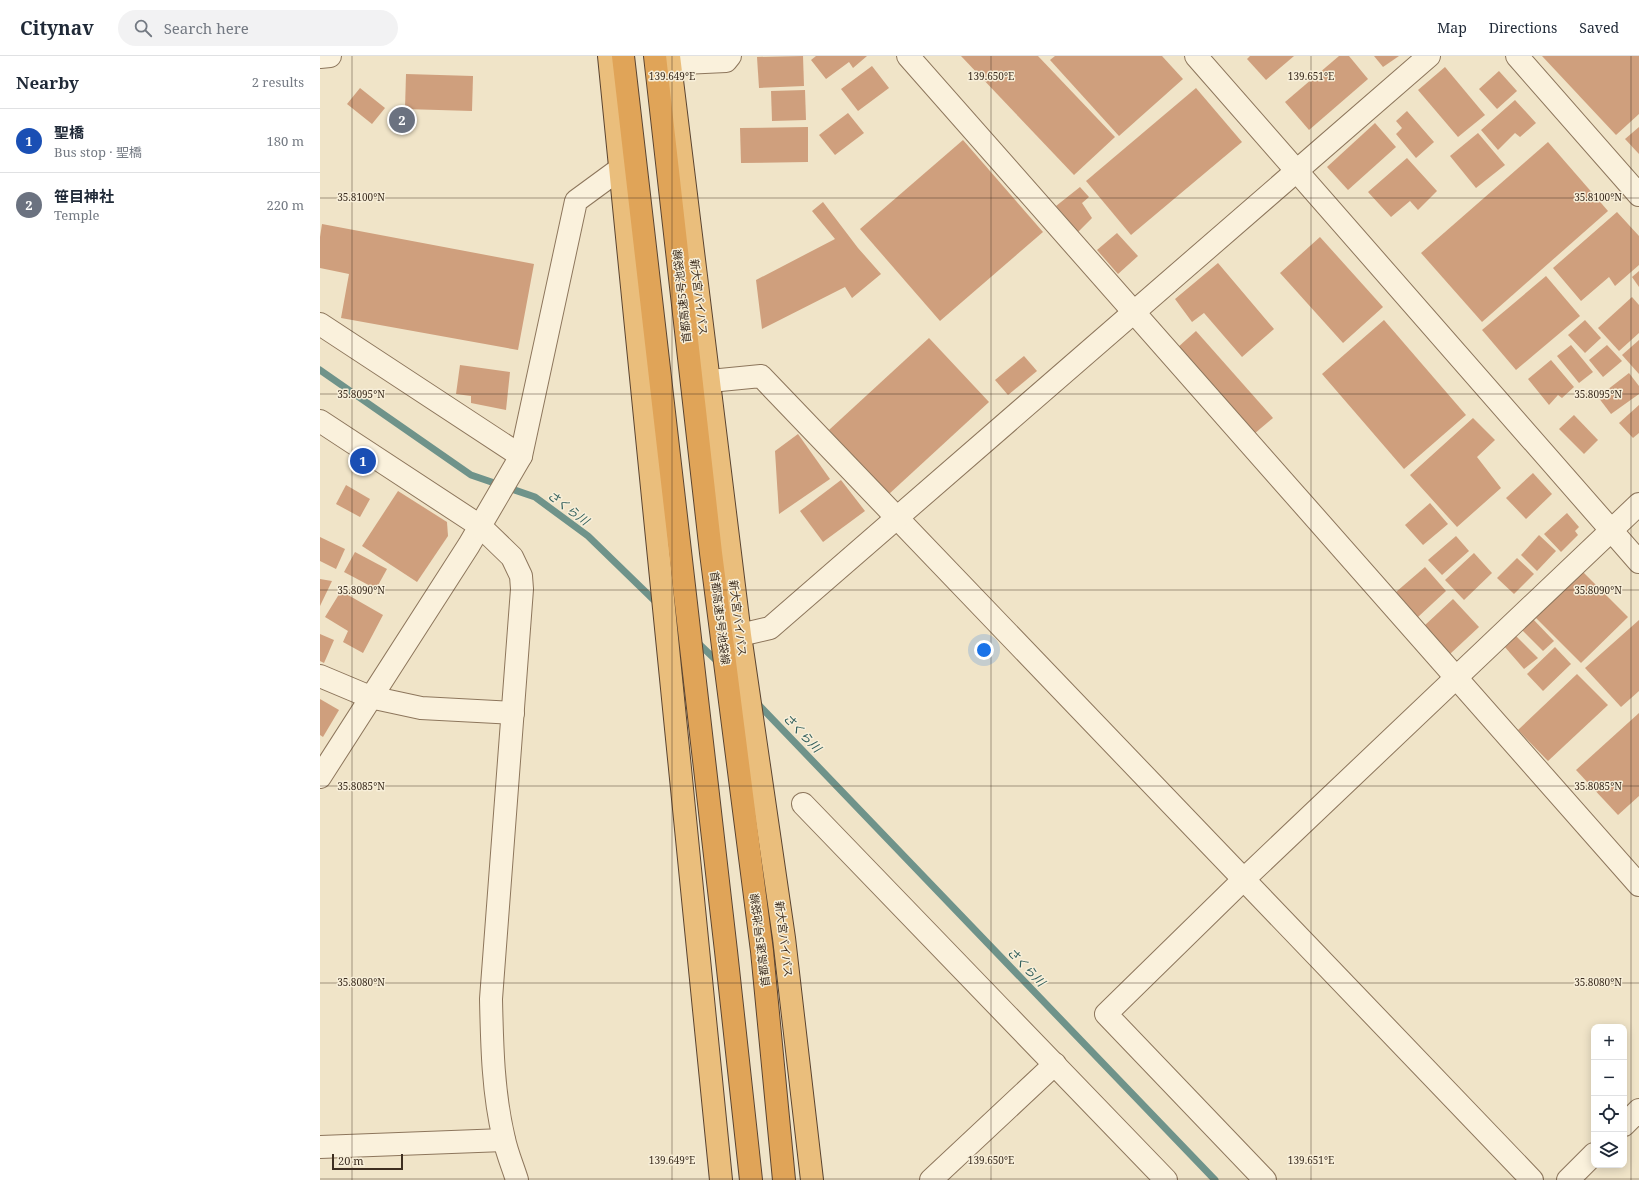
<!DOCTYPE html>
<meta charset="utf-8">
<style>
body{margin:0;font-family:"Noto Serif","Noto Sans JP",serif;background:#f2f2f3;color:#1f2937}
.controls{position:absolute;right:12px;bottom:12px;display:grid;overflow:hidden;border-radius:8px;box-shadow:0 2px 10px #0003}
.controls button{width:36px;height:36px;display:grid;place-items:center;padding:0;border:0;border-bottom:1px solid #e0e1e3;background:#fff;color:#1f2937;font:20px sans-serif}
.scale{position:absolute;left:12px;bottom:10px;width:71px;box-sizing:border-box;padding-left:4px;border:2px solid #3d2e20;border-top:0;font-size:11px;line-height:14px;white-space:nowrap;color:#3d2e20;-webkit-text-stroke:3px #f7eed8;paint-order:stroke}
.you{position:absolute;left:664px;top:594px;width:14px;height:14px;margin:-10px;border:3px solid #fff;border-radius:50%;background:#1a73e8;box-shadow:0 0 0 6px #1a73e833}
.badge{display:grid;place-items:center;width:26px;height:26px;border-radius:50%;background:#9e2a2b;color:#fff;font-size:13px;font-weight:700}
.pin{position:absolute;translate:-50% -50%;border:2px solid #fff;box-shadow:0 1px 4px #0006}
.list{margin:0;padding:0;list-style:none}
h2{display:flex;justify-content:space-between;align-items:center;height:52px;margin:0;padding:0 16px;font-size:17px}
h2 small{font-size:13px;font-weight:400;color:#747a83}
.list li{display:grid;grid-template-columns:26px 1fr auto;gap:12px;align-items:center;box-sizing:border-box;height:64px;padding:0 16px;border-top:1px solid #e0e1e3}
.list b{display:block;font-size:15px;white-space:nowrap}
.list p{margin:0;font-size:13px;white-space:nowrap;color:#747a83}
.list em{font-size:13px;font-style:normal;color:#747a83}
.icon{flex:none;width:22px;height:22px;fill:none;stroke:currentColor;stroke-width:2;stroke-linecap:round;stroke-linejoin:round}
.map{position:relative;flex:none;width:1319px;height:1124px;overflow:hidden}
header{display:flex;align-items:center;gap:24px;box-sizing:border-box;height:56px;padding:0 20px;background:#fff;border-bottom:1px solid #e0e1e3}
header strong{font-size:19px}
nav{display:flex;gap:22px;margin-inline-start:auto;font-size:14px}
.search{width:280px;height:36px;background:#f2f2f3;display:flex;align-items:center;gap:10px;box-sizing:border-box;padding:0 14px;border-radius:22px;color:#747a83;font-size:15px}
main{display:flex}
aside{flex:1;background:#fff}
.map>svg:first-child{display:block}
.lines{fill:none;stroke-linecap:round;stroke-linejoin:round}
.stream{stroke:#6f938a;stroke-width:7}
.building{fill:#cf9f7d}
.minor-casing{stroke:#8d765c;stroke-width:24}
.tertiary-casing{stroke:#8d765c;stroke-width:24}
.trunk-casing{stroke:#5b4430;stroke-width:24}
.motorway-casing{stroke:#5b4430;stroke-width:24}
.minor{stroke:#faf1dc;stroke-width:22}
.tertiary{stroke:#faf1dc;stroke-width:22}
.trunk{stroke:#eabe7c;stroke-width:22}
.motorway{stroke:#e0a458;stroke-width:22}
.ticks{fill:none;stroke:#3d2e20;stroke-width:1;stroke-opacity:0.45}
.labels{text-anchor:middle;stroke-width:3;stroke-linejoin:round;paint-order:stroke}
.street-label{font-size:11px;fill:#3d2e20;stroke:#f7eed8}
.water-label{font-size:12px;font-style:italic;fill:#2f5d5a;stroke:#f7eed8}
.ticks-label{font-size:10px;text-anchor:middle;fill:#3d2e20;stroke:#f7eed8;stroke-width:3;stroke-linejoin:round;paint-order:stroke}
</style>
<header>
<strong>Citynav</strong>
<div class="search"><svg class="icon" aria-label="search" viewBox="0 0 24 24"><circle cx="10" cy="10" r="6"/><path d="M15 15l6 6"/></svg>Search here</div>
<nav><a>Map</a><a>Directions</a><a>Saved</a></nav>
</header>
<main>
<aside>
<h2>Nearby<small>2 results</small></h2>
<ul class="list">
<li><span class="badge" style="background:#1a4fb4">1</span><div><b>聖橋</b><p>Bus stop · 聖橋</p></div><em>180 m</em></li>
<li><span class="badge" style="background:#6b7280">2</span><div><b>笹目神社</b><p>Temple</p></div><em>220 m</em></li>
</ul>
</aside>
<div class="map">
<svg width="1319" height="1124" viewBox="0 0 1319 1124">
<rect width="100%" height="100%" fill="#f0e4c8"/>
<g class="lines">
<g class="stream">
<path d="M0 314 151 419 215 441 268 480 339 549"/>
<path d="M376 585 399 607"/>
<path d="M435 645 895 1124"/>
</g>
</g>
<g class="building">
<path d="M483 0 484 30 439 32 437 1Z"/>
<path d="M496 0H547L533 12 529 6 506 23 491 4Z"/>
<path d="M641 0H718L795 81 754 119Z"/>
<path d="M735 0H842L863 23 799 80 730 4Z"/>
<path d="M930 0H974L946 24 927 3Z"/>
<path d="M1019 0H1029L1048 23 989 74 965 46Z"/>
<path d="M1054 0H1079L1063 11Z"/>
<path d="M1222 0H1319V58L1296 79Z"/>
<path d="M552 10 569 32 538 55 521 33Z"/>
<path d="M1125 11 1165 59 1138 81 1098 34Z"/>
<path d="M1179 15 1197 35 1177 53 1159 33Z"/>
<path d="M86 18 153 20 152 55 85 53Z"/>
<path d="M40 32 65 52 52 68 27 48Z"/>
<path d="M876 32 922 86 811 179 766 125Z"/>
<path d="M485 34 486 64 452 65 451 35Z"/>
<path d="M1195 44 1216 67 1200 81 1195 77 1178 94 1161 74Z"/>
<path d="M1087 55 1114 86 1096 102 1076 78 1082 72 1076 65Z"/>
<path d="M528 57 544 77 515 99 499 79Z"/>
<path d="M1055 67 1076 91 1028 134 1007 111Z"/>
<path d="M488 71V106L421 107 420 72Z"/>
<path d="M1319 71V98L1305 83Z"/>
<path d="M1158 77 1185 109 1156 132 1130 100Z"/>
<path d="M643 84 723 176 620 265 540 173Z"/>
<path d="M1228 86 1288 155 1162 266 1101 197Z"/>
<path d="M1087 102 1117 135 1098 154 1090 145 1071 161 1048 136Z"/>
<path d="M760 131 769 141 762 147 772 162 758 176 736 150Z"/>
<path d="M503 146 538 192 561 218 532 242 525 231 442 273 436 224 515 183 492 155Z"/>
<path d="M1297 156 1319 180V209L1295 230 1289 221 1261 245 1233 212Z"/>
<path d="M2 168 214 208 198 294 21 262 29 218 0 212V181Z"/>
<path d="M797 177 818 200 798 218 777 194Z"/>
<path d="M1000 181 1063 251 1023 287 960 217Z"/>
<path d="M898 207 954 273 922 301 884 257 872 266 855 243Z"/>
<path d="M1319 215V231L1312 221Z"/>
<path d="M1226 220 1260 260 1196 314 1162 274Z"/>
<path d="M1312 241 1319 249V277L1299 295 1278 272Z"/>
<path d="M1064 264 1146 359 1084 413 1002 318Z"/>
<path d="M1265 264 1281 282 1265 297 1248 279Z"/>
<path d="M876 275 953 362 934 378 857 292Z"/>
<path d="M609 282 669 346 569 438 509 374Z"/>
<path d="M1319 284V318L1302 299Z"/>
<path d="M1251 289 1273 316 1259 327 1237 300Z"/>
<path d="M1287 289 1302 305 1283 321 1269 304Z"/>
<path d="M704 300 717 315 688 339 675 324Z"/>
<path d="M1231 304 1254 331 1242 342 1238 339 1229 349 1208 323Z"/>
<path d="M140 309 190 316 186 354 151 347V340L136 338Z"/>
<path d="M1309 317 1319 330V338L1291 358 1278 341Z"/>
<path d="M1319 349V377L1313 382 1299 367Z"/>
<path d="M1254 359 1278 384 1264 398 1239 373Z"/>
<path d="M1153 362 1175 384 1157 401 1181 432 1137 471 1090 419Z"/>
<path d="M478 378 510 423 459 458 455 395Z"/>
<path d="M1213 417 1232 438 1206 463 1186 442Z"/>
<path d="M521 424 545 455 503 486 480 455Z"/>
<path d="M26 429 50 443 40 461 16 448Z"/>
<path d="M78 435 127 466 128 480 97 526 42 490Z"/>
<path d="M1110 447 1128 468 1103 489 1085 469Z"/>
<path d="M1247 457 1259 471 1255 475 1258 479 1241 496 1224 478Z"/>
<path d="M1219 479 1236 495 1217 515 1201 499Z"/>
<path d="M1136 480 1149 495 1122 519 1108 504Z"/>
<path d="M0 481 25 493 16 513 0 505Z"/>
<path d="M35 496 67 513 56 533 24 516Z"/>
<path d="M1154 497 1172 517 1144 544 1125 524Z"/>
<path d="M1197 502 1214 518 1194 538 1177 522Z"/>
<path d="M1105 511 1126 535 1098 561 1076 536Z"/>
<path d="M1262 515 1308 561 1261 607 1215 561Z"/>
<path d="M0 523 12 525 0 550Z"/>
<path d="M21 535 63 559 43 597 23 586 28 575 5 561Z"/>
<path d="M1133 543 1159 571 1130 598 1104 570Z"/>
<path d="M1211 561 1234 585 1223 595 1200 572Z"/>
<path d="M1319 564V635L1301 651 1265 612Z"/>
<path d="M0 578 14 584 4 607 0 605Z"/>
<path d="M1196 580 1218 602 1204 613 1184 590Z"/>
<path d="M1235 591 1251 608 1223 635 1207 618Z"/>
<path d="M1257 618 1288 649 1228 705 1198 674Z"/>
<path d="M0 643 19 654 3 681 0 679Z"/>
<path d="M1319 657V740L1298 759 1256 714Z"/>
</g>
<g class="lines">
<defs>
<g id="minor">
<path d="M588 0 1319 829"/>
<path d="M0 1 10 0"/>
<path d="M363 7 406 5 410 0"/>
<path d="M0 268 201 400"/>
<path d="M390 325 441 320 1212 1124"/>
<path d="M420 579 450 572 1109 0"/>
<path d="M0 620 50 641 101 652 193 657"/>
<path d="M0 721 149 489 201 400 256 145 301 112"/>
<path d="M483 748 846 1124"/>
<path d="M1304 1069 1319 1054"/>
<path d="M0 1091 184 1084"/>
<path d="M611 1124 735 1008"/>
<path d="M945 1124 786 958 923 824 1319 448"/>
<path d="M1248 1124 1274 1098"/>
</g>
<g id="tertiary">
<path d="M876 0 1319 506"/>
<path d="M1197 0 1319 139"/>
<path d="M0 365 160 470 192 501 201 520 202 533 171 943C172 990 173 1037 184 1083 187 1097 193 1111 197 1124"/>
</g>
<g id="trunk">
<path d="M289 0 401 1124"/>
<path d="M349 0 420 579 464 882 492 1124"/>
</g>
<g id="motorway">
<path d="M303 0 406 895 431 1124"/>
<path d="M335 0 391 497 442 895 464 1124"/>
</g>
</defs>
<use href="#minor" class="minor-casing"/>
<use href="#tertiary" class="tertiary-casing"/>
<use href="#trunk" class="trunk-casing"/>
<use href="#motorway" class="motorway-casing"/>
<use href="#minor" class="minor"/>
<use href="#tertiary" class="tertiary"/>
<use href="#trunk" class="trunk"/>
<use href="#motorway" class="motorway"/>
</g>
<path class="ticks" d="M32 0V1124M352 0V1124M671 0V1124M991 0V1124M1311 0V1124M0 142H1319M0 338H1319M0 534H1319M0 730H1319M0 927H1319M0 1123H1319"/>
<g class="labels">
<g class="street-label">
<text transform="translate(362 240) rotate(-96)" y="4">首都高速5号池袋線</text>
<text transform="translate(379 241) rotate(83)" y="4">新大宮バイパス</text>
<text transform="translate(400 562) rotate(83)" y="4">首都高速5号池袋線</text>
<text transform="translate(418 562) rotate(83)" y="4">新大宮バイパス</text>
<text transform="translate(464 883) rotate(83)" y="4">新大宮バイパス</text>
<text transform="translate(440 884) rotate(-97)" y="4">首都高速5号池袋線</text>
</g>
<g class="water-label">
<text transform="translate(248 452) rotate(37)" y="4">さくら川</text>
<text transform="translate(482 677) rotate(46)" y="4">さくら川</text>
<text transform="translate(706 911) rotate(46)" y="4">さくら川</text>
</g>
</g>
<g class="ticks-label">
<text x="352" y="24">139.649°E</text>
<text x="671" y="24">139.650°E</text>
<text x="991" y="24">139.651°E</text>
<text x="41" y="145">35.8100°N</text>
<text x="1278" y="145">35.8100°N</text>
<text x="41" y="342">35.8095°N</text>
<text x="1278" y="342">35.8095°N</text>
<text x="41" y="538">35.8090°N</text>
<text x="1278" y="538">35.8090°N</text>
<text x="41" y="734">35.8085°N</text>
<text x="1278" y="734">35.8085°N</text>
<text x="41" y="930">35.8080°N</text>
<text x="1278" y="930">35.8080°N</text>
<text x="352" y="1108">139.649°E</text>
<text x="671" y="1108">139.650°E</text>
<text x="991" y="1108">139.651°E</text>
</g>
</svg>
<div class="controls">
<button>+</button>
<button>−</button>
<button><svg class="icon" aria-label="locate" viewBox="0 0 24 24"><circle cx="12" cy="12" r="6"/><path d="M12 2v4M12 18v4M2 12h4M18 12h4"/></svg></button>
<button><svg class="icon" aria-label="layers" viewBox="0 0 24 24"><path d="M12 4l9 5-9 5-9-5zM3 14l9 5 9-5"/></svg></button>
</div>
<div class="scale">20 m</div>
<div class="you"></div>
<div class="pin badge" style="left:43px;top:405px;background:#1a4fb4">1</div>
<div class="pin badge" style="left:82px;top:64px;background:#6b7280">2</div>
</div>
</main>
